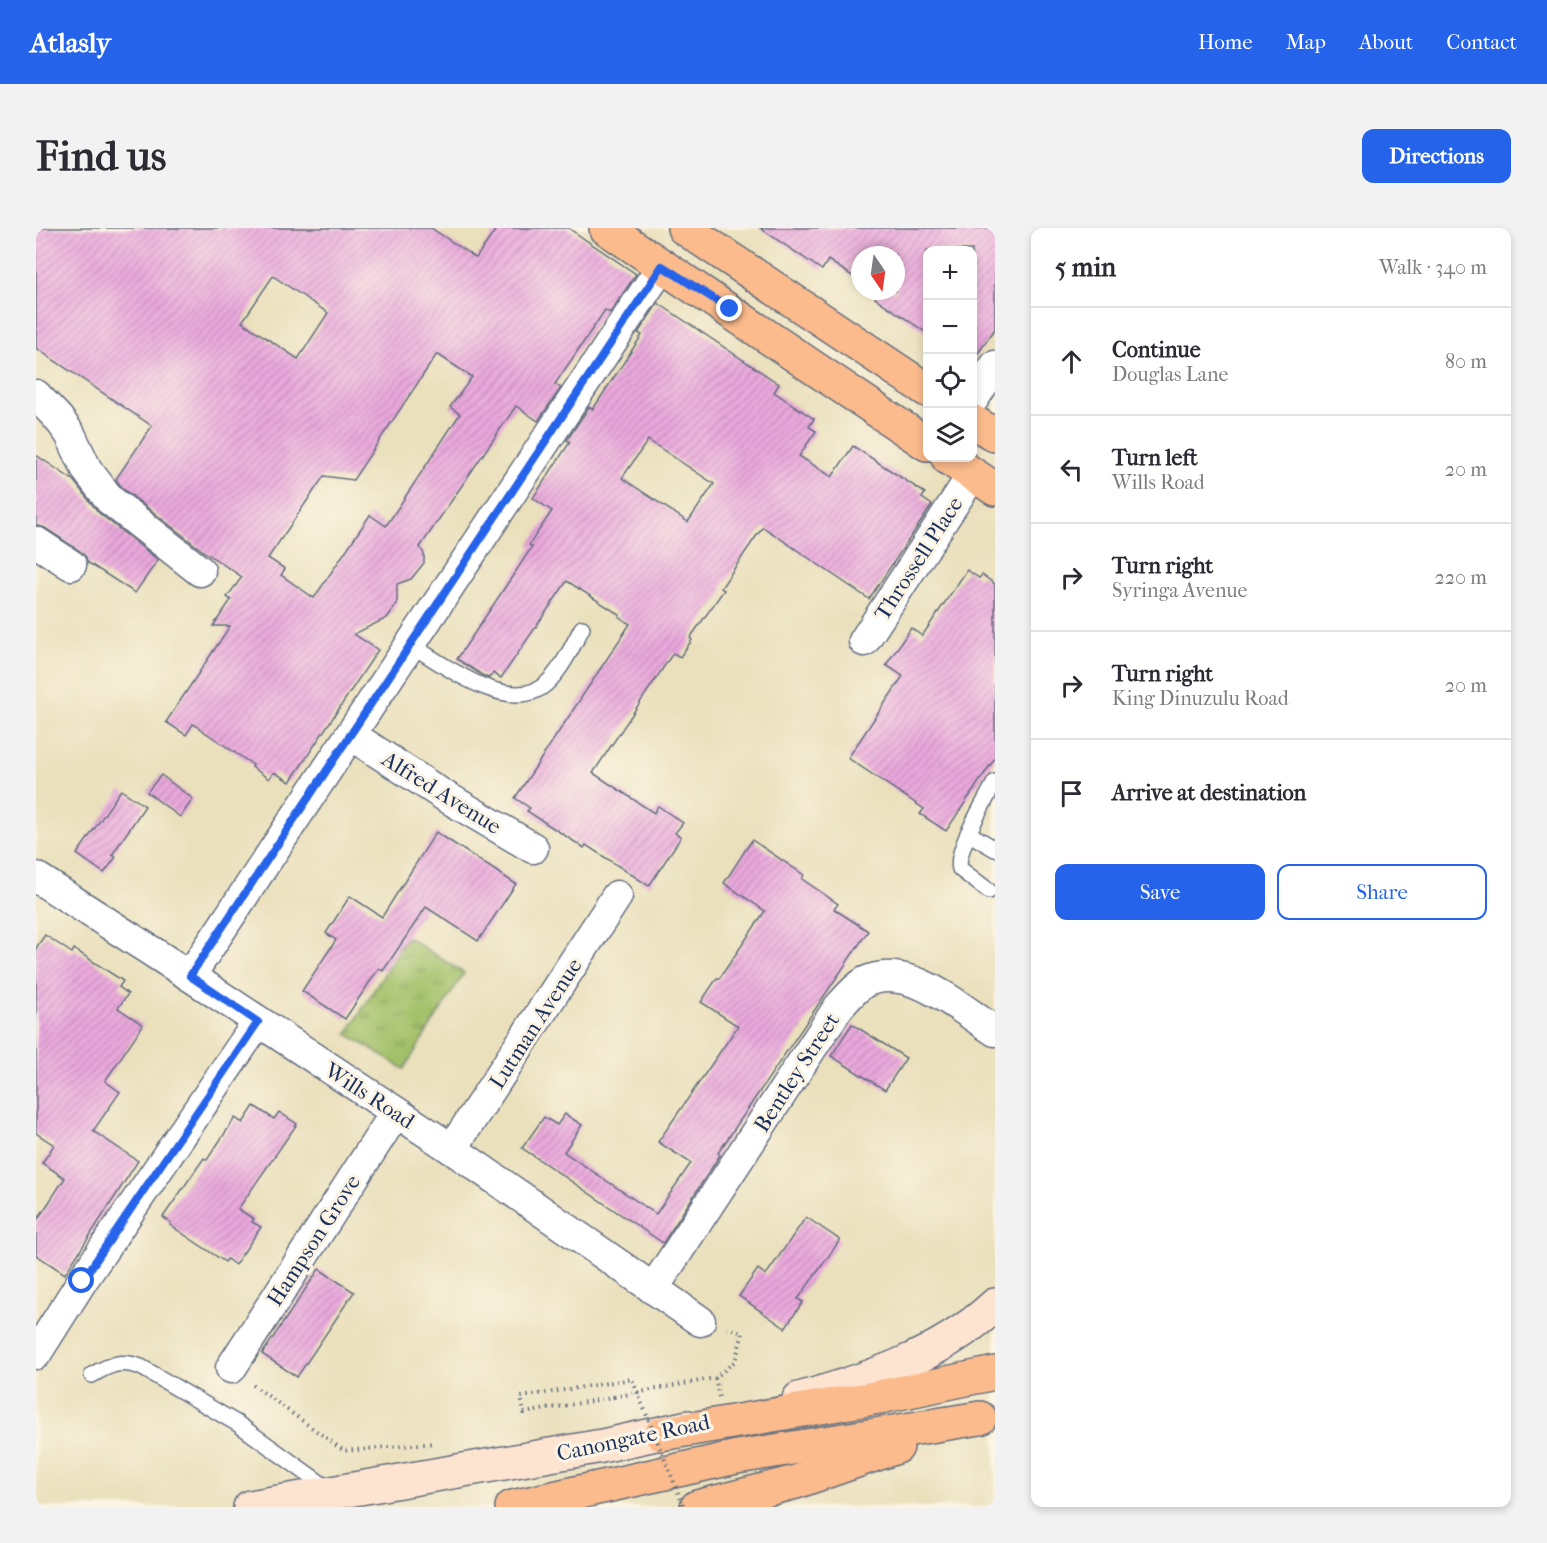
<!DOCTYPE html>
<meta charset="utf-8">
<style>
body{margin:0;font-family:"IM FELL French Canon",serif;background:#f2f2f3;color:#2b2b33}
.controls{position:absolute;right:18px;top:18px;display:grid;overflow:hidden;border-radius:12px;box-shadow:0 3px 9px #0003}
.controls button{width:54px;height:54px;display:grid;place-items:center;padding:0;border:0;border-bottom:2px solid #e1e1e2;background:#fff;color:#2b2b33;font:30px sans-serif}
.compass{position:absolute;left:815px;top:18px;width:54px;height:54px;border-radius:50%;background:#fff;box-shadow:0 3px 9px #0003;rotate:167deg}
.stop{position:absolute;width:18px;height:18px;margin:-14px;border:4px solid #2563eb;border-radius:50%;background:#fff}
.stop.end{background:#2563eb;border-color:#fff;box-shadow:0 2px 6px #0008}
.list{margin:0;padding:0;list-style:none}
h2{display:flex;justify-content:space-between;align-items:center;height:78px;margin:0;padding:0 24px;font-size:26px}
h2 small{font-size:20px;font-weight:400;color:#7c7c81}
.list li{display:grid;grid-template-columns:39px 1fr auto;gap:18px;align-items:center;box-sizing:border-box;height:108px;padding:0 24px;border-top:2px solid #e1e1e2}
.list b{display:block;font-size:22px;white-space:nowrap}
.list p{margin:0;font-size:20px;white-space:nowrap;color:#7c7c81}
.list em{font-size:20px;font-style:normal;color:#7c7c81}
.actions{display:flex;gap:12px;padding:18px 24px}
.actions a{flex:1;padding:14px 0;border:2px solid #2563eb;border-radius:12px;text-align:center;font-size:21px;color:#2563eb}
.actions .main{background:#2563eb;color:#fff}
.icon{flex:none;width:33px;height:33px;fill:none;stroke:currentColor;stroke-width:2;stroke-linecap:round;stroke-linejoin:round}
.map{position:relative;flex:none;width:959px;height:1279px;overflow:hidden;border-radius:12px}
header{display:flex;align-items:center;gap:36px;box-sizing:border-box;height:84px;padding:0 30px;background:#2563eb;color:#fff}
header strong{font-size:28px}
nav{display:flex;gap:33px;margin-inline-start:auto;font-size:21px}
.intro{display:flex;align-items:center;justify-content:space-between;box-sizing:border-box;height:144px;padding:0 36px}
h1{margin:0;font-size:42px}
.button{padding:15px 27px;border-radius:12px;background:#2563eb;color:#fff;font-size:21px;font-weight:700}
main{display:flex;gap:36px;padding:0 36px}
aside{flex:1;background:#fff;border-radius:12px;box-shadow:0 3px 9px #0003}
.map>svg:first-child{display:block}
.grass{fill:url(#grass-tufts);stroke:#5f7864;stroke-width:1.5}
.building{fill:url(#building-hatch);fill-rule:evenodd}
.lines{fill:none;stroke-linecap:round;stroke-linejoin:round}
.lane-casing{stroke:#636d7f;stroke-width:18}
.street-casing{stroke:#636d7f;stroke-width:33}
.secondary-casing{stroke:#636d7f;stroke-width:36}
.primary-casing{stroke:#636d7f;stroke-width:36}
.highway-casing{stroke:#636d7f;stroke-width:36}
.path{stroke:#636d7f;stroke-width:4;stroke-dasharray:1.5 4.5;stroke-linecap:butt}
.lane{stroke:#fff;stroke-width:15}
.street{stroke:#fff;stroke-width:30}
.secondary{stroke:#fde4d1;stroke-width:33}
.primary{stroke:#fbbb8c;stroke-width:33}
.highway{stroke:#fbbb8c;stroke-width:33}
.path-bridge{stroke:#636d7f;stroke-width:4;stroke-dasharray:1.5 4.5;stroke-linecap:butt}
.route{stroke:#2563eb;stroke-width:8}
.labels{text-anchor:middle;stroke-width:6;stroke-linejoin:round;paint-order:stroke}
.street-label{font-size:22px;fill:#1b2f5e;stroke:#fcf5e5}
</style>
<header>
<strong>Atlasly</strong>
<nav><a>Home</a><a>Map</a><a>About</a><a>Contact</a></nav>
</header>
<div class="intro"><h1>Find us</h1><a class="button">Directions</a></div>
<main>
<div class="map">
<svg width="959" height="1279" viewBox="0 0 959 1279">
<defs>
<pattern id="grass-tufts" width="24" height="20" patternUnits="userSpaceOnUse" patternTransform="scale(1.5)"><rect width="24" height="20" fill="#a3c169"/><path d="M3 7l-1-3M5 7V3M7 7l1-3M15 17l-1-3M17 17v-4M19 17l1-3" fill="none" stroke="#849d5a"/></pattern>
<pattern id="building-hatch" width="6" height="6" patternUnits="userSpaceOnUse" patternTransform="scale(1.5)"><rect width="6" height="6" fill="#eba9dd"/><path d="M-1 1l2-2M0 6l6-6M5 7l2-2" fill="none" stroke="#be8ab6"/></pattern>
</defs>
<rect width="100%" height="100%" fill="#fcf5e5"/>
<filter id="ink" filterUnits="userSpaceOnUse"><feTurbulence type="fractalNoise" baseFrequency=".0167" numOctaves="2"/><feDisplacementMap in="SourceGraphic" scale="12" xChannelSelector="R" yChannelSelector="G"/><feConvolveMatrix kernelMatrix="1 2 1 2 8 2 1 2 1" color-interpolation-filters="sRGB"/></filter>
<filter id="wash" filterUnits="userSpaceOnUse"><feTurbulence type="fractalNoise" baseFrequency=".008" numOctaves="4" result="noise"/><feDisplacementMap in="SourceGraphic" scale="24" xChannelSelector="R" yChannelSelector="G"/><feGaussianBlur stdDeviation="1.35" result="paint"/><feColorMatrix in="noise" values="0 0 0 0 0 0 0 0 0 0 0 0 0 0 0 0 0 1.4 0 .05"/><feComposite in="paint" operator="in"/></filter>
<g filter="url(#wash)">
<rect width="100%" height="100%" fill="#eae0bc"/>
<path class="grass" d="M371 709 428 745 368 841 311 806Z"/>
<g id="blocks">
<g class="building">
<path d="M0 0H395L440 30 461 0H532L600 46 574 85 569 82 519 156 525 160 502 193 480 178 384 319 388 326V335L375 351 361 356V376L351 390 318 406 342 422 254 554 238 544 233 551 216 539 217 537 157 496 150 507 130 494 194 398H177L195 372 191 369 206 349 167 323 86 260 80 251 116 198 0 120ZM237 48 292 85 262 131 206 94ZM401 126 436 149 414 179 424 186 350 298 334 287 278 370 245 347 249 341 232 330 288 248 317 252Z"/>
<path d="M724 0H959V101L936 134V22H891V105L839 70 842 65 839 63H860V27H824V53L792 32 786 42Z"/>
<path d="M622 75 743 156 738 164 778 191 773 199 780 203 763 228 796 249 817 218 889 265 886 270 896 277 833 371 727 299 721 307 685 360 688 362 654 410 656 412 644 429 637 425 557 545 618 585 622 578 647 595 639 605 645 609 613 658 550 617 548 620 511 596 491 583 494 580 479 570 594 396 583 389 584 387 531 353 465 450 457 445 453 450 446 447 421 431 496 319 493 317 516 283 497 270 534 214 531 212 553 179 557 181 606 107 602 105ZM612 212 678 256 652 294 586 250Z"/>
<path d="M0 227 37 252 63 285 122 332 99 365 51 334 50 329 44 323 9 300 0 297Z"/>
<path d="M931 342 943 350 946 347 959 356V530L910 603 884 586 888 581 812 530 867 448 850 437 875 400 886 408Z"/>
<path d="M125 547 157 571 144 589 111 564Z"/>
<path d="M85 562 109 578 76 627 80 629 68 645 41 626Z"/>
<path d="M400 604 480 656 442 713 390 679 347 743 343 740 309 791 266 763 300 712 290 705 314 668 346 689Z"/>
<path d="M716 612 768 647 766 651 802 676 798 681 832 703 682 925 684 927 627 1015 486 920 508 889 521 897 529 886 546 897 528 924 620 986 655 935 622 914 702 798 665 774 681 750 683 751 729 683 688 655Z"/>
<path d="M9 707 36 725 38 721 87 753 83 759 92 766 82 780 107 797 69 853 84 864 57 903 102 933 29 1046 0 1027V994L29 950 6 935 18 917 0 905V720Z"/>
<path d="M816 796 870 830 849 862 795 828Z"/>
<path d="M218 878 238 891 243 884 261 896 202 981 218 991 216 994 225 999 199 1037 191 1031 189 1034 134 997 135 995 127 989 168 930 171 932 199 890 207 895Z"/>
<path d="M770 989 804 1012 762 1071 767 1074 749 1100 703 1068 722 1041 730 1047Z"/>
<path d="M283 1041 318 1064 261 1149 226 1126Z"/>
</g>
</g>
</g>
<g filter="url(#ink)">
<use href="#blocks" fill-opacity="0" stroke="#636d7f" stroke-width="1.5"/>
<g class="lines">
<defs>
<g id="lane">
<path d="M375 417C407 436 476 490 512 454 527 439 536 419 546 400"/>
<path d="M932 605 959 621"/>
<path d="M953 663 924 641C918 623 950 572 959 554"/>
<path d="M56 1147C75 1136 84 1132 105 1139L202 1196 294 1262"/>
</g>
<g id="street">
<path d="M0 167 22 190 34 206 51 242 74 272 164 343"/>
<path d="M936 173 959 138"/>
<path d="M0 314 35 337"/>
<path d="M828 413 937 246"/>
<path d="M315 507 407 567 497 620"/>
<path d="M0 649 154 748 416 921 664 1093"/>
<path d="M154 748 626 38"/>
<path d="M416 921 581 668"/>
<path d="M617 1061 802 780C810 771 819 760 829 754 873 733 924 781 959 803"/>
<path d="M0 1126 46 1053 222 794"/>
<path d="M195 1140 360 884"/>
</g>
<g id="secondary">
<path d="M763 1171C834 1151 904 1128 959 1077"/>
<path d="M214 1279 566 1218 652 1199"/>
</g>
<g id="primary">
<path d="M570 0 891 216"/>
<path d="M648 0 891 162"/>
<path d="M936 193 959 207"/>
<path d="M912 230 959 261"/>
</g>
<g id="highway">
<path d="M625 1206 844 1169 959 1145"/>
<path d="M476 1279 701 1229 944 1190"/>
<path d="M661 1279 760 1254 861 1219"/>
</g>
</defs>
<use href="#lane" class="lane-casing"/>
<use href="#street" class="street-casing"/>
<use href="#secondary" class="secondary-casing"/>
<use href="#primary" class="primary-casing"/>
<use href="#highway" class="highway-casing"/>
<g class="path">
<path d="M679 1150 683 1169"/>
<path d="M217 1157 308 1223 398 1215"/>
<path d="M578 1169 679 1150 699 1133 707 1105 691 1100"/>
</g>
<use href="#lane" class="lane"/>
<use href="#street" class="street"/>
<use href="#secondary" class="secondary"/>
<use href="#primary" class="primary"/>
<use href="#highway" class="highway"/>
<path class="path-bridge" d="M578 1169 488 1185 485 1169 596 1151 648 1279"/>
</g>
</g>
<g class="lines" filter="url(#ink)">
<path class="route" d="M46 1053 222 794 154 748 626 38 694 81"/>
</g>
<g class="labels">
<g class="street-label">
<text transform="translate(882 330) rotate(-57)" y="8">Throssell Place</text>
<text transform="translate(406 564) rotate(32)" y="8">Alfred Avenue</text>
<text transform="translate(499 795) rotate(-57)" y="8">Lutman Avenue</text>
<text transform="translate(760 844) rotate(-57)" y="8">Bentley Street</text>
<text transform="translate(334 867) rotate(33)" y="8">Wills Road</text>
<text transform="translate(277 1012) rotate(-57)" y="8">Hampson Grove</text>
<text transform="translate(597 1209) rotate(-12)" y="8">Canongate Road</text>
</g>
</g>
</svg>
<div class="controls">
<button>+</button>
<button>−</button>
<button><svg class="icon" aria-label="locate" viewBox="0 0 24 24"><circle cx="12" cy="12" r="6"/><path d="M12 2v4M12 18v4M2 12h4M18 12h4"/></svg></button>
<button><svg class="icon" aria-label="layers" viewBox="0 0 24 24"><path d="M12 4l9 5-9 5-9-5zM3 14l9 5 9-5"/></svg></button>
</div>
<svg class="compass" viewBox="-18 -18 36 36"><path d="M0-13l5 13h-10z" fill="#e53935"/><path d="M0 13l5-13h-10z" fill="#7c7c81"/></svg>
<div class="stop" style="left:46px;top:1053px"></div>
<div class="stop end" style="left:694px;top:81px"></div>
</div>
<aside>
<h2>5 min<small>Walk · 340 m</small></h2>
<ul class="list">
<li><svg class="icon" aria-label="ahead" viewBox="0 0 24 24"><path d="M12 20V5M6 11l6-6 6 6"/></svg><div><b>Continue</b><p>Douglas Lane</p></div><em>80 m</em></li>
<li><svg class="icon" aria-label="left" viewBox="0 0 24 24"><path d="M17 20v-9H6M10 6l-5 5 5 5"/></svg><div><b>Turn left</b><p>Wills Road</p></div><em>20 m</em></li>
<li><svg class="icon" aria-label="right" viewBox="0 0 24 24"><path d="M7 20v-9h11M14 6l5 5-5 5"/></svg><div><b>Turn right</b><p>Syringa Avenue</p></div><em>220 m</em></li>
<li><svg class="icon" aria-label="right" viewBox="0 0 24 24"><path d="M7 20v-9h11M14 6l5 5-5 5"/></svg><div><b>Turn right</b><p>King Dinuzulu Road</p></div><em>20 m</em></li>
<li><svg class="icon" aria-label="arrive" viewBox="0 0 24 24"><path d="M6 21V4h12l-3 4 3 4H6"/></svg><div><b>Arrive at destination</b></div></li>
</ul>
<div class="actions"><a class="main">Save</a><a>Share</a></div>
</aside>
</main>
